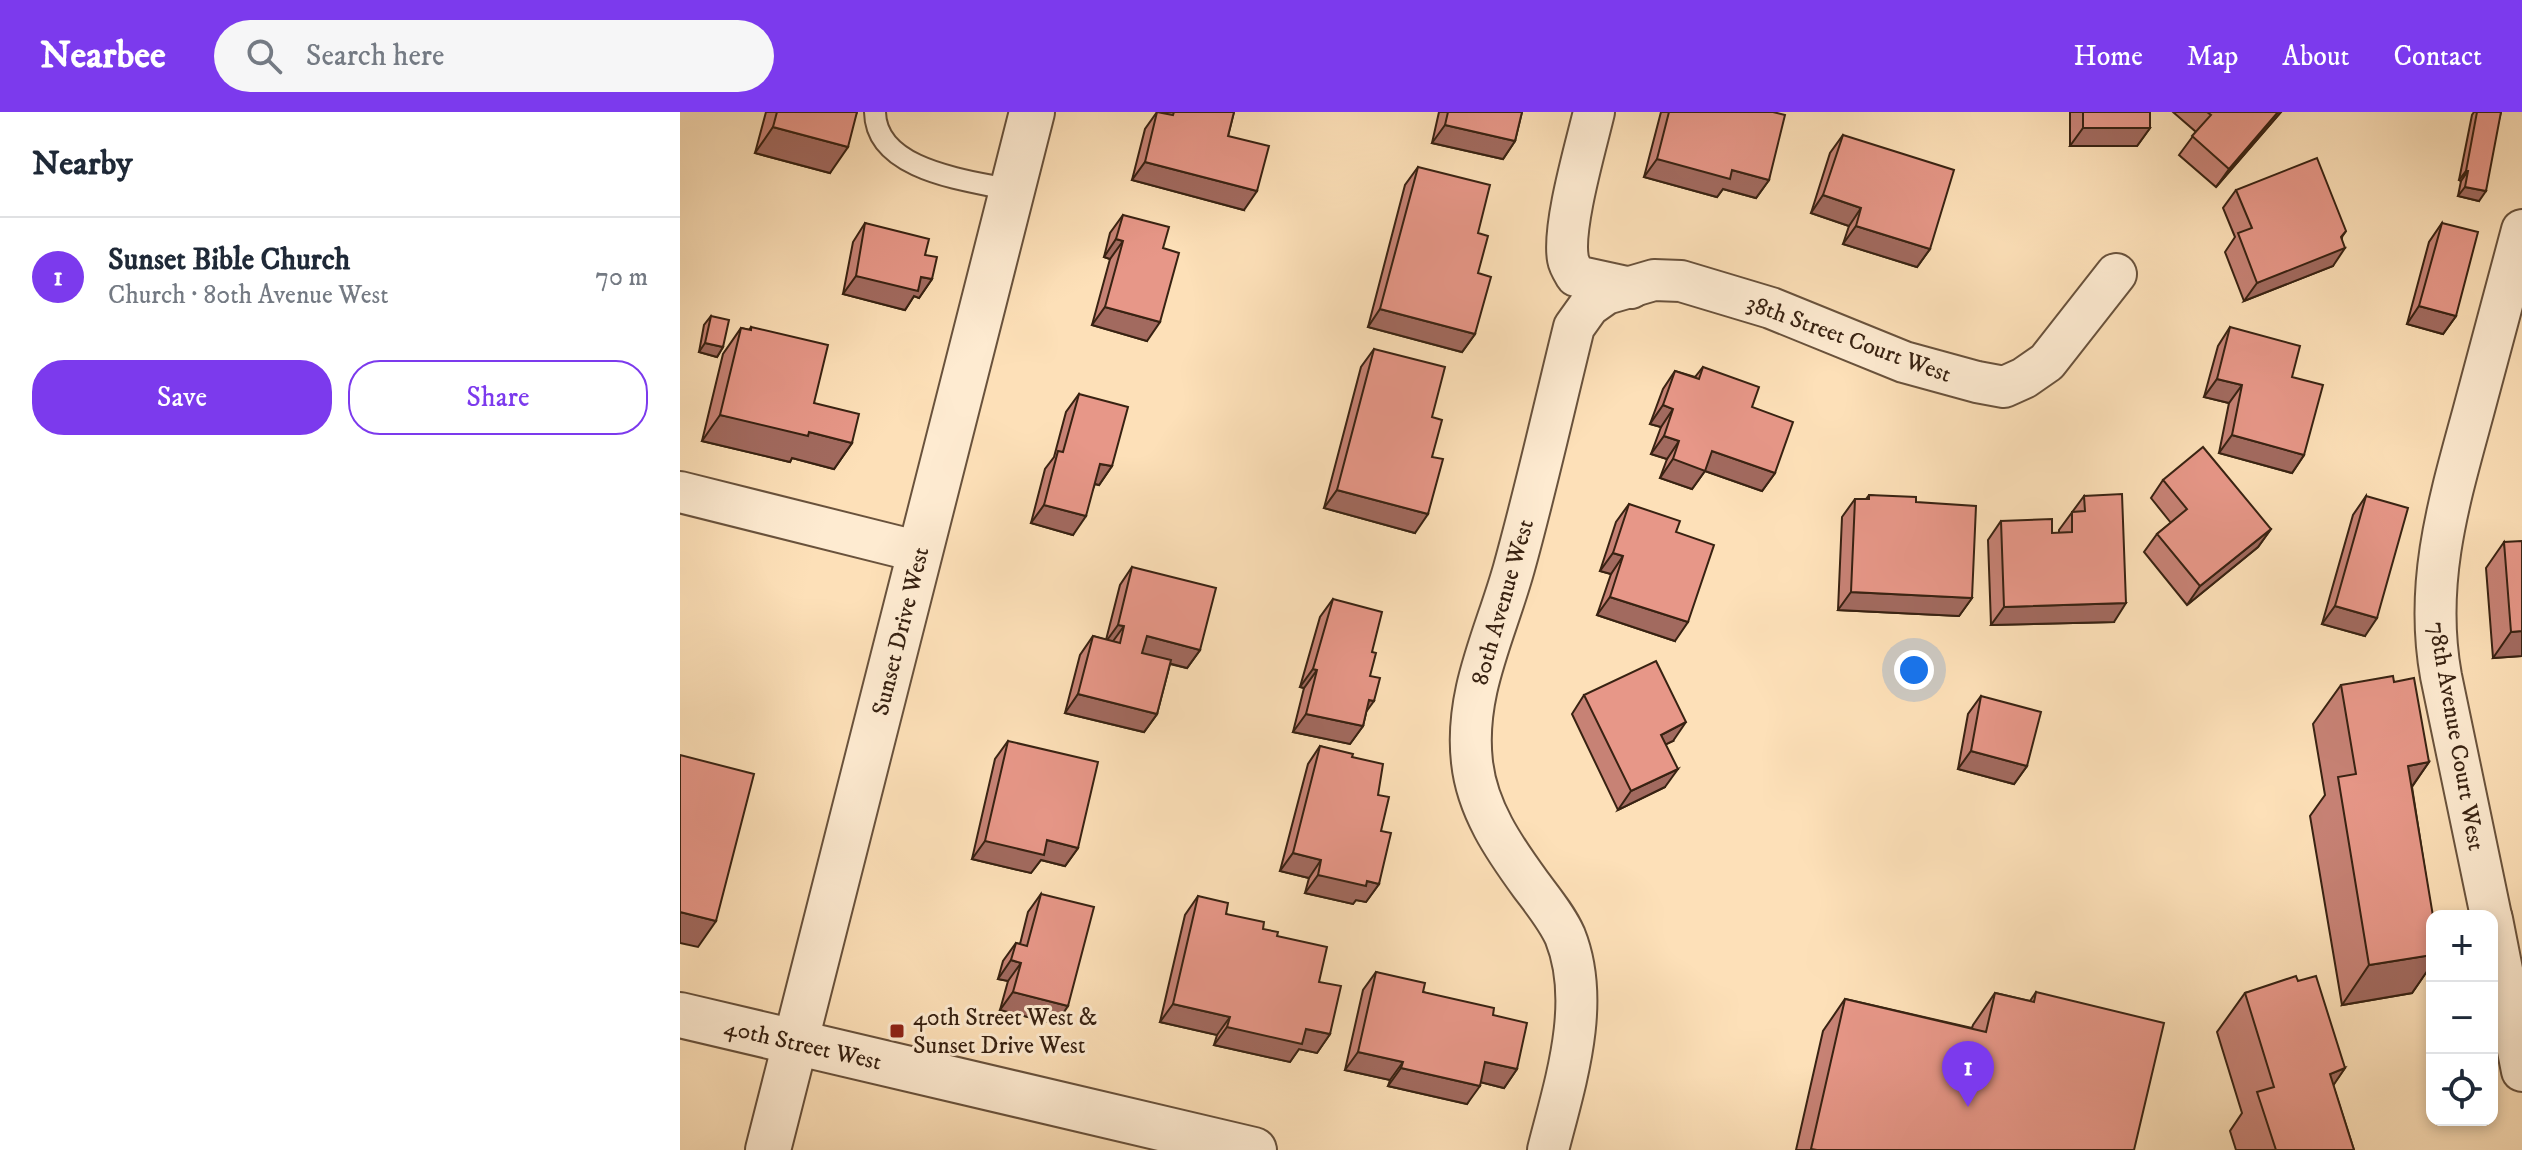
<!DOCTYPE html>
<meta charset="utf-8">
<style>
body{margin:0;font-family:"IM FELL DW Pica",serif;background:#f6f6f7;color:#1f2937}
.controls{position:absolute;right:24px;bottom:24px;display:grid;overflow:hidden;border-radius:16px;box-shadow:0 4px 12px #0003}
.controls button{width:72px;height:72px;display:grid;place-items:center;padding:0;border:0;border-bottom:2px solid #e0e1e3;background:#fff;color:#1f2937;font:40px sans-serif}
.you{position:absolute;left:1234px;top:558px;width:28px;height:28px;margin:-20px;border:6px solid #fff;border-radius:50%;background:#1a73e8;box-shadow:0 0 0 12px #1a73e833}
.badge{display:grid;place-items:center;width:52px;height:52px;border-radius:50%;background:#7c3aed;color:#fff;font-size:26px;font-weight:700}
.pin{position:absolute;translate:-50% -66px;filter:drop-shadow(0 2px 4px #0008)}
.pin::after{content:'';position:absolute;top:42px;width:28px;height:24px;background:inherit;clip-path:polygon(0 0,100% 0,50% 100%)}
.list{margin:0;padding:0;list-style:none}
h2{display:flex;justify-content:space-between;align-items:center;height:104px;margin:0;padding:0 32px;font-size:34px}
h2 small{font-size:26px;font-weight:400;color:#747a83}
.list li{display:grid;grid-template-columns:52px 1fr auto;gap:24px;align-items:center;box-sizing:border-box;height:120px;padding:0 32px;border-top:2px solid #e0e1e3}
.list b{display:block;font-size:30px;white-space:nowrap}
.list p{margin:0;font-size:26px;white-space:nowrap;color:#747a83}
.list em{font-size:26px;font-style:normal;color:#747a83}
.actions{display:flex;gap:16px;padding:24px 32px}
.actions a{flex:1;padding:18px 0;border:2px solid #7c3aed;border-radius:32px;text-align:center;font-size:28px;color:#7c3aed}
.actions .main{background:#7c3aed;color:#fff}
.icon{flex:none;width:44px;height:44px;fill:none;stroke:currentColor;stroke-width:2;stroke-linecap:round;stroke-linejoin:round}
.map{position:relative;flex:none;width:1842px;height:1038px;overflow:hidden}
header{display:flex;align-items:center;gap:48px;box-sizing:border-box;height:112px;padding:0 40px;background:#7c3aed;color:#fff}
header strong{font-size:38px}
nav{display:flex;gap:44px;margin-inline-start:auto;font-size:28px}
.search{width:560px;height:72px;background:#f6f6f7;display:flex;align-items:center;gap:20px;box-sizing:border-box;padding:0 28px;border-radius:44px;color:#747a83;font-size:30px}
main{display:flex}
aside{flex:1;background:#fff}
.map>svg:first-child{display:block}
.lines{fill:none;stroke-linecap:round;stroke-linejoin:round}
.service-casing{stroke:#69523c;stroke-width:24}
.minor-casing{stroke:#69523c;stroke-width:44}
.tertiary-casing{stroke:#69523c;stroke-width:48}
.service{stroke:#feebd1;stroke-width:20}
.minor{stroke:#feebd1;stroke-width:40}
.tertiary{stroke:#feebd1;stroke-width:44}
.wall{fill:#c78275;stroke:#382212;stroke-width:2}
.shaded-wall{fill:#a26a5f;stroke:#382212;stroke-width:2}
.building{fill:#e79788;stroke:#382212;stroke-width:2}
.poi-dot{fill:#8f2418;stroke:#feebd1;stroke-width:3}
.labels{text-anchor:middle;stroke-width:6;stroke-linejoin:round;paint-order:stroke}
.street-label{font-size:24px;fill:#382212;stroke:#feebd1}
.poi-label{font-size:24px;fill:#382212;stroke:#feebd1;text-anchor:start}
</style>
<header>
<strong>Nearbee</strong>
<div class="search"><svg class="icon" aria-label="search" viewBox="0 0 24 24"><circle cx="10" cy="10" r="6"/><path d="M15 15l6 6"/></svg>Search here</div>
<nav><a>Home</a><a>Map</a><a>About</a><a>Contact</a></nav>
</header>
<main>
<aside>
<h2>Nearby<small></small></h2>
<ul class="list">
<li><span class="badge">1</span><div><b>Sunset Bible Church</b><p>Church · 80th Avenue West</p></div><em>70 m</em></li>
</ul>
<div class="actions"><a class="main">Save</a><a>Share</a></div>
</aside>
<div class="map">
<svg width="1842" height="1038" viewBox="0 0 1842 1038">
<rect width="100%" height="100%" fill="#fde0b8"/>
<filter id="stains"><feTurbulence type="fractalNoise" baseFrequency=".0025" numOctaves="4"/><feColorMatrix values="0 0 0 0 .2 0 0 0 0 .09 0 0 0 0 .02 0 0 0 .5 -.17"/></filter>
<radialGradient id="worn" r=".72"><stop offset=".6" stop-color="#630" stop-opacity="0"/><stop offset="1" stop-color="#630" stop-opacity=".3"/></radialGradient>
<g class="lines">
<defs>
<path id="service" d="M195 0C196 59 287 68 332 78"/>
<g id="minor">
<path d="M914 0C906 34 882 115 888 147 889 153 893 159 896 164L951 176"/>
<path d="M0 380 240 440"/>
<path d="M1811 804 1761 564C1744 471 1769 389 1793 301 1809 240 1826 179 1842 118"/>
<path d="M1812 807 1842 959"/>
<path d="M868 1038C885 971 912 891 885 824 877 806 863 789 851 773 824 736 797 697 792 650 784 581 816 521 834 456 856 377 874 296 894 215L909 194 926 182 974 168 1001 169 1091 196 1224 250 1297 270 1324 275 1344 266 1367 250 1436 162"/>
</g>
<g id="tertiary">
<path d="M0 903 574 1038"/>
<path d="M88 1038 352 0"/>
</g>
</defs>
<use href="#service" class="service-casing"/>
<use href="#minor" class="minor-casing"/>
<use href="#tertiary" class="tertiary-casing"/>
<use href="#service" class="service"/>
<use href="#minor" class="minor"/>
<use href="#tertiary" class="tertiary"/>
</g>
<g class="wall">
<path d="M86 0H177L150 61 75 41Z"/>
<path d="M477 0H554L548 24 564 98 452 68 465 17Z"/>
<path d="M759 0H842L835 29 823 47 752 31Z"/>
<path d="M981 0H1093L1089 68 1076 86 1043 77 1037 85 964 65Z"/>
<path d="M1390 0H1470V16L1457 34H1390Z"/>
<path d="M1493 0H1601L1536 75 1499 43 1516 20Z"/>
<path d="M1794 0H1821L1799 89 1778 84 1781 69 1779 68 1792 3Z"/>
<path d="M1163 23 1250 137 1237 155 1163 132 1169 114 1131 101 1150 41Z"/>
<path d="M738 55 798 121V161L795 222 782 240 688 215 725 73Z"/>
<path d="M1556 78 1662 126 1653 154 1564 189 1545 140 1555 125 1543 96Z"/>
<path d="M443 103 483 136 467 229 412 213 430 147 424 145 430 121Z"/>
<path d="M185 111 245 143 252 167 239 186 234 184 225 198 163 182 173 130Z"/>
<path d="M1762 111 1776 204 1763 222 1727 212 1749 130Z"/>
<path d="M31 204 43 235 37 245 19 240 24 213Z"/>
<path d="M71 215 134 291 172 331 154 357 112 346 110 350 22 329 43 242 61 216 69 218Z"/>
<path d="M1550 215 1612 265 1624 343 1612 361 1539 341 1549 291 1524 285 1538 234Z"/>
<path d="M694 237 752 305V345L735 421 644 396 681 255Z"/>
<path d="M1023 255 1072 295 1095 361 1082 379 1025 359 1012 377 980 366 987 347 971 342 981 315 970 312 983 277 995 259 1015 265Z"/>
<path d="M399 282 432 354 419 373 415 372 393 423 351 411 365 357 374 345 386 300Z"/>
<path d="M1483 368 1591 417 1578 435 1507 493 1464 440 1477 422 1491 411 1471 386Z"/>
<path d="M1189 383 1236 390 1292 486 1279 504 1158 498 1162 405 1175 387H1186Z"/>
<path d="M1404 384 1434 510 1311 513 1308 428 1321 409 1372 421H1379V418Z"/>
<path d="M1686 384 1685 524 1642 512 1673 403Z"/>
<path d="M949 392 996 420 995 529 917 503 931 462 920 459 936 410Z"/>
<path d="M1824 430 1842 544 1813 546 1806 456Z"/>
<path d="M452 455 520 538 507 556 490 552 477 602 464 620 385 601 400 543 413 524 426 528 440 473Z"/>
<path d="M653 487 692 540 686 601 683 614 670 632 613 620 624 576 620 575 640 505Z"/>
<path d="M1714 570 1749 650 1732 675 1752 804V852L1732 881 1662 893 1630 704 1645 683 1633 612 1661 573Z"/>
<path d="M904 583 993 629 986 632 985 675 938 698 892 602Z"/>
<path d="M1301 584 1347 654 1334 672 1278 657 1288 602Z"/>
<path d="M328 629 398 736 385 754 361 748 351 761 292 747 315 647Z"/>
<path d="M640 634 672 645 698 683 701 719 699 772 686 790 676 788 673 792 625 781 629 766 600 759 628 652Z"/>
<path d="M361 782 376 912 320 898 328 869 318 867 323 849 336 831 340 832 348 800Z"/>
<path d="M518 784 546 802 597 824 639 870 650 922 637 941 619 937 610 950 534 933 537 923 480 910 505 803Z"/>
<path d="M696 860 743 880 813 903 837 957 824 976 800 970 787 992 708 974 710 968 665 958 683 878Z"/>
<path d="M1618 869 1665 956 1653 973 1674 1038H1556L1550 1019 1562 1001 1537 920 1565 881Z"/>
<path d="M1356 880 1454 1038H1116L1143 919 1165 887 1292 916 1293 913 1315 881 1350 889Z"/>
</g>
<g class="shaded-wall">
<path d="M1598 0H1601L1536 75 1549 57Z"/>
<path d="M765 13 835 29 823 47 752 31Z"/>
<path d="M93 15 168 35 150 61 75 41Z"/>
<path d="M1403 16H1470L1457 34H1390Z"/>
<path d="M977 47 1052 58 1089 68 1076 86 1043 77 1037 85 964 65Z"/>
<path d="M465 50 577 79 564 98 452 68Z"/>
<path d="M1786 59H1788L1781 69 1779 68Z"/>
<path d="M1785 75 1806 79 1799 89 1778 84Z"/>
<path d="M1143 83 1181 96 1169 114 1131 101Z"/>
<path d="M1176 114 1250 137 1237 155 1163 132Z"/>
<path d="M1666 119 1654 137 1665 136 1653 154 1564 189 1577 171 1661 125Z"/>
<path d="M436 127 443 129 430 147 424 145Z"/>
<path d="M176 164 241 165 252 167 239 186 234 184 225 198 163 182Z"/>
<path d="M1739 194 1776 204 1763 222 1727 212Z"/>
<path d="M425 195 480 210 467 229 412 213Z"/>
<path d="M700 197 795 222 782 240 688 215Z"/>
<path d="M25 231 43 235 37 245 19 240Z"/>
<path d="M1537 267 1562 273 1549 291 1524 285Z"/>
<path d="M983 293 993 297 981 315 970 312Z"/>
<path d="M40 303 129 320 172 331 154 357 112 346 110 350 22 329Z"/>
<path d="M1552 323 1624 343 1612 361 1539 341Z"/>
<path d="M984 324 999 329 987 347 971 342Z"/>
<path d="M1032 339 1095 361 1082 379 1025 359 1012 377 980 366 993 347Z"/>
<path d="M420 352 432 354 419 373 408 370Z"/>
<path d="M657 378 748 402 735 421 644 396Z"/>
<path d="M364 393 406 404 393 423 351 411Z"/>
<path d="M1591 417 1578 435 1507 493 1520 474Z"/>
<path d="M933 441 943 444 931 462 920 459Z"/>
<path d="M1171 480 1292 486 1279 504 1158 498Z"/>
<path d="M930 485 1008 510 995 529 917 503Z"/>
<path d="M1446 491 1434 510 1311 513 1324 495Z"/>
<path d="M1655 494 1697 506 1685 524 1642 512Z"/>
<path d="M438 513 444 514 431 532 425 531Z"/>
<path d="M1842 519V544L1813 546 1831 520Z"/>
<path d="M467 524 520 538 507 556 454 542Z"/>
<path d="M633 557 637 558 624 576 620 575Z"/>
<path d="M398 582 477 602 464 620 385 601Z"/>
<path d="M689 588 694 589 681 607Z"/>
<path d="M626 602 683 614 670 632 613 620Z"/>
<path d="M1006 610 993 629 968 641 981 623Z"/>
<path d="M1291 639 1347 654 1334 672 1278 657Z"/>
<path d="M1749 650 1721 690 1728 654Z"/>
<path d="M998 657 985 675 938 698 951 679Z"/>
<path d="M367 728 398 736 385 754 361 748 351 761 292 747 305 729Z"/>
<path d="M613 741 641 748 629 766 600 759Z"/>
<path d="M638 763 687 769 699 772 686 790 676 788 673 792 625 781Z"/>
<path d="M0 800 36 809 18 835 0 831Z"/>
<path d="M1752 843V852L1732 881 1662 893 1689 853Z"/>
<path d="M331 848 341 851 328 869 318 867Z"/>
<path d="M333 880 388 894 376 912 320 898Z"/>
<path d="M493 892 550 905 537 923 480 910Z"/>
<path d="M547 915 626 917 650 922 637 941 619 937 610 950 534 933Z"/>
<path d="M678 940 723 950 710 968 665 958Z"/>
<path d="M805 950 837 957 824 976 792 968Z"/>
<path d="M721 956 800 974 787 992 708 974Z"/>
<path d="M1665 956 1638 996 1650 962Z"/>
</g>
<g class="building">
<path d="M97 0H177L168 35 93 15Z"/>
<path d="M477 0 493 3 494 0H554L548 24 589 34 577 79 465 50Z"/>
<path d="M768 0H842L835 29 765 13Z"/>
<path d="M989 0H1093L1105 3 1089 68 1052 58 1050 67 977 47Z"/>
<rect x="1403" y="0" width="67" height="16"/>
<path d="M1527 0H1598L1549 57 1512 24 1531 3Z"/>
<path d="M1797 0H1821L1806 79 1785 75 1788 59H1786Z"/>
<path d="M1163 23 1274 58 1250 137 1176 114 1181 96 1143 83Z"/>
<path d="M1637 46 1666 119 1661 125 1665 136 1577 171 1558 121 1572 116 1556 78Z"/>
<path d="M738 55 810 73 798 121 808 124 798 161 811 165 795 222 700 197Z"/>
<path d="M443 103 489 115 483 136 499 141 480 210 425 195 443 129 436 127Z"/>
<path d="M185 111 249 127 245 143 257 145 252 167 241 165 238 179 176 164Z"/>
<path d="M1762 111 1798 120 1776 204 1739 194Z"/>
<path d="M31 204 49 208 43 235 25 231Z"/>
<path d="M71 215 148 233 134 291 179 302 172 331 129 320 128 324 40 303 61 216 71 218Z"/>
<path d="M1550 215 1620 234 1612 265 1643 273 1624 343 1552 323 1562 273 1537 267Z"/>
<path d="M694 237 765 255 752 305 762 308 752 345 763 347 748 402 657 378Z"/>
<path d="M1023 255 1079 275 1072 295 1113 310 1095 361 1032 339 1025 359 993 347 999 329 984 324 993 297 983 293 995 259 1019 267Z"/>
<path d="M399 282 448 295 432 354 420 352 406 404 364 393 378 339 383 340Z"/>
<path d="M1523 335 1591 417 1520 474 1477 422 1507 397 1483 368Z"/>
<path d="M1442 382 1446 491 1324 495 1321 409 1372 407V421L1392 420V400L1405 399 1404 384Z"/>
<path d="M1189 383 1236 385V390L1296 394 1292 486 1171 480 1175 387H1189Z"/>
<path d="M1686 384 1728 396 1697 506 1655 494Z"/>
<path d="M949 392 1000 409 996 420 1034 433 1008 510 930 485 943 444 933 441Z"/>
<path d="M1842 429V519L1831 520 1824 430Z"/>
<path d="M452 455 536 476 520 538 467 524 462 541 491 548 477 602 398 582 413 524 440 531 444 514 438 513Z"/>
<path d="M653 487 702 500 692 540 696 541 690 564 700 566 694 589 689 588 683 614 626 602 637 558 633 557Z"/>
<path d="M976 549 1006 610 981 623 998 657 951 679 904 583Z"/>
<path d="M1713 564 1714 570 1734 566 1749 650 1728 654 1753 804H1752V843L1689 853 1658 665 1676 662 1661 573Z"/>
<path d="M1301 584 1361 600 1347 654 1291 639Z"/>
<path d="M328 629 418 650 398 736 367 728 364 743 305 729Z"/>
<path d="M640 634 673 642 672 645 703 652 698 683 709 685 701 719 711 721 699 772 687 769 686 774 638 763 641 748 613 741Z"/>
<path d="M0 643 74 662 36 809 0 800Z"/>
<path d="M361 782 414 795 388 894 333 880 341 851 331 848 336 831 347 834Z"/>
<path d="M518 784 548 791 546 802 584 810 583 817 598 820 597 824 647 835 639 870 661 874 650 922 626 917 622 932 547 915 550 905 493 892Z"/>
<path d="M696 860 745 871 743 880 814 896 813 903 847 911 837 957 805 950 800 974 721 956 723 950 678 940Z"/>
<path d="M1616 864 1618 869 1636 864 1665 956 1650 962 1674 1038H1596L1577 980 1594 975 1565 881Z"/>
<path d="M1356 880 1484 911 1454 1038H1137L1131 1037 1165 887 1306 920 1315 881 1354 890Z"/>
</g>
<rect class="poi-dot" x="209" y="911" width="16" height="16" rx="4"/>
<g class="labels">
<g class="street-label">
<text transform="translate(1169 226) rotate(20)" y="8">38th Street Court West</text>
<text transform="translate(822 490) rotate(-74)" y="8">80th Avenue West</text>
<text transform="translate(220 519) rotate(-76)" y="8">Sunset Drive West</text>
<text transform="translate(1777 624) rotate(80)" y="8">78th Avenue Court West</text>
<text transform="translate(123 932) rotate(13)" y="8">40th Street West</text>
</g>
<g class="poi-label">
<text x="233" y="913">40th Street West &amp;<tspan x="233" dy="28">Sunset Drive West</tspan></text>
</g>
</g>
<rect width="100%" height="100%" filter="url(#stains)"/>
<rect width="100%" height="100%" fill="url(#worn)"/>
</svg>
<div class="controls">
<button>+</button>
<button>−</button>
<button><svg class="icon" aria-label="locate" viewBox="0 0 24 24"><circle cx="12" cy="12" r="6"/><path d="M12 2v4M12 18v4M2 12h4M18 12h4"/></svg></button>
</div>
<div class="you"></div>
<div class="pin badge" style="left:1288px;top:995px">1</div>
</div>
</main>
